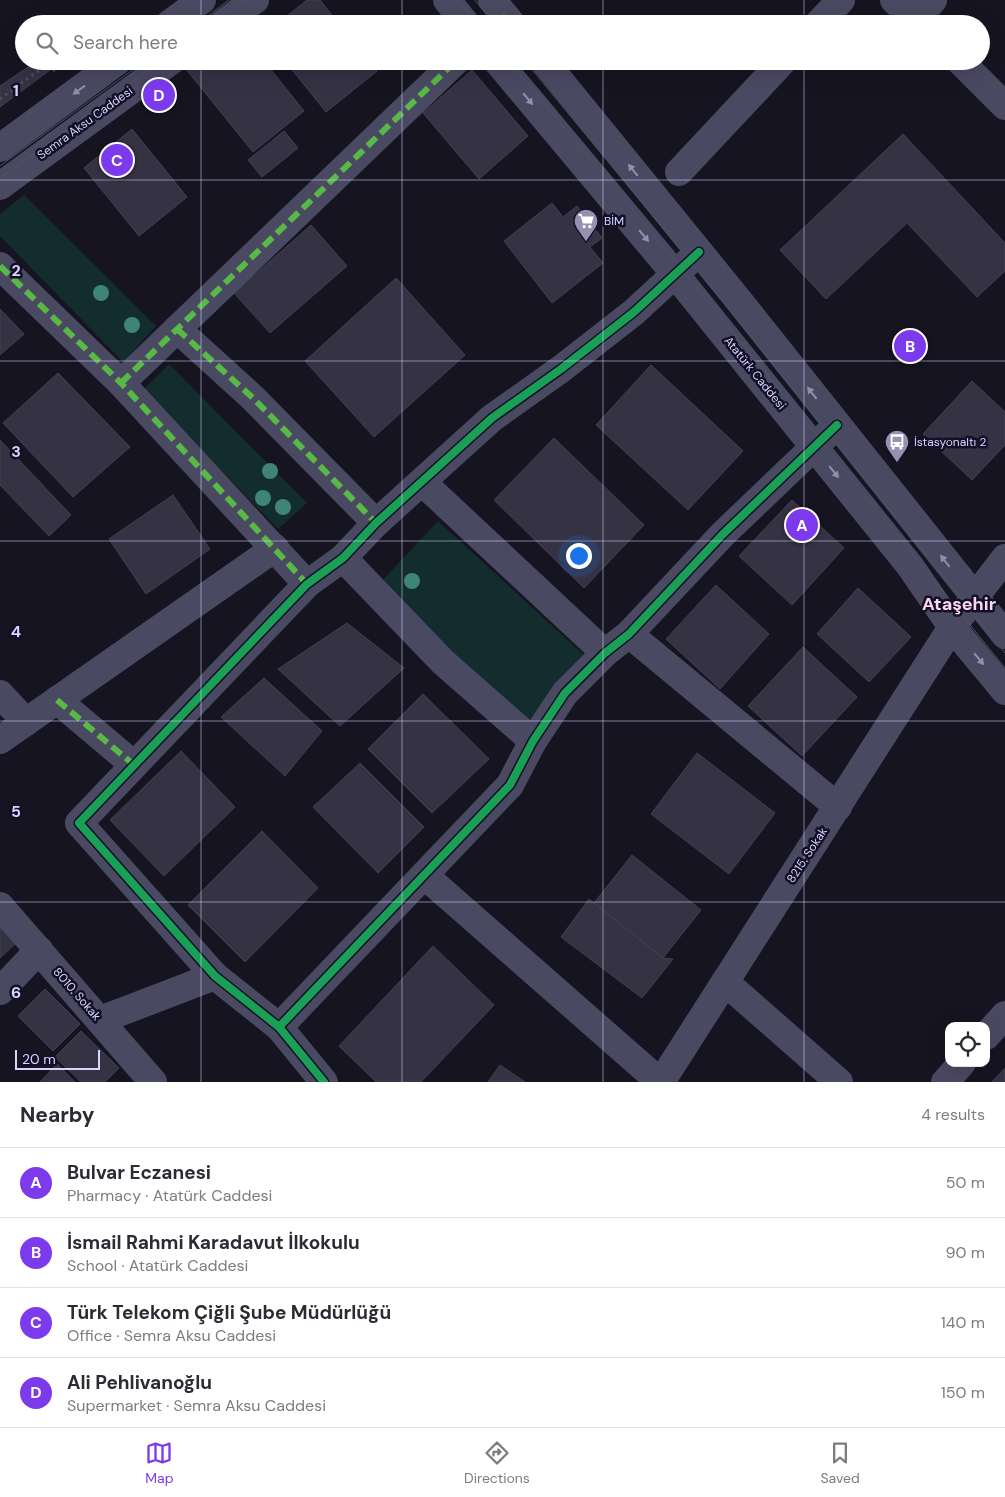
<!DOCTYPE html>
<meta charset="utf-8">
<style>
body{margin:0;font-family:"DM Sans",sans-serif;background:#f7f7f7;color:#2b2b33}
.controls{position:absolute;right:15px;bottom:15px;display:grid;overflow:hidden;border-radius:10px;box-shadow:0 5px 20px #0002}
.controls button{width:45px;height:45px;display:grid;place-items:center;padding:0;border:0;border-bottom:1px solid #e1e1e2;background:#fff;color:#2b2b33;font:25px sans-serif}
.scale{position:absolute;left:15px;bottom:12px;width:85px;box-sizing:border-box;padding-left:5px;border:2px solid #d9d4ff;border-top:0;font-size:14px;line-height:18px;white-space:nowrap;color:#d9d4ff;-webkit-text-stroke:4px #130f26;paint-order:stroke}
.you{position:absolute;left:578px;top:555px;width:18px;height:18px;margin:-12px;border:4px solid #fff;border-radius:50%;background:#1a73e8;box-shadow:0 0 0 8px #1a73e833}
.badge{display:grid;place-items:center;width:32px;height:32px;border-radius:50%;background:#7c3aed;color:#fff;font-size:16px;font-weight:700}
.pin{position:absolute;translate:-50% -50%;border:2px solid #fff;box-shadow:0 1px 5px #0006}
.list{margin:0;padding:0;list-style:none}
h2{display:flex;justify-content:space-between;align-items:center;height:65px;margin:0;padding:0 20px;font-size:21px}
h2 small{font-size:16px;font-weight:400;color:#7c7c81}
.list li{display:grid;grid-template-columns:32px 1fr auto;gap:15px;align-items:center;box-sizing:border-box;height:70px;padding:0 20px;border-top:1px solid #e1e1e2}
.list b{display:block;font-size:19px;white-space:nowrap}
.list p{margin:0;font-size:16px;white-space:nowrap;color:#7c7c81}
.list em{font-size:16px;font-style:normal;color:#7c7c81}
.icon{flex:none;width:28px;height:28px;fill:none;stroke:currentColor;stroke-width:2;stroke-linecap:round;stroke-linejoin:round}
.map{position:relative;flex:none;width:1005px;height:1082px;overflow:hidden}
.search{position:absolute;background:#fff;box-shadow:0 5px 20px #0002;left:15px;right:15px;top:15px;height:55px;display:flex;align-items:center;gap:12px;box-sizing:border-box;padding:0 18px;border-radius:28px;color:#7c7c81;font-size:19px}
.sheet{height:345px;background:#fff}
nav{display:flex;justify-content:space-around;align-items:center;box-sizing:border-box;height:70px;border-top:1px solid #e1e1e2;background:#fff;font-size:14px;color:#7c7c81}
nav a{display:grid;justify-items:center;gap:2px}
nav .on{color:#7c3aed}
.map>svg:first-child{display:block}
.green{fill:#132c2d}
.building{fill:#343243;stroke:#433f54}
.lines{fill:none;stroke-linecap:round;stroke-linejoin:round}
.path{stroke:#44505f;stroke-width:3;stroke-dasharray:2.5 4;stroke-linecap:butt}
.minor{stroke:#4a4962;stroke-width:28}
.tram{stroke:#43596b;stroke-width:1}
.quiet{stroke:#58b947;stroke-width:6;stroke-dasharray:12 6;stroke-linecap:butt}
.cycleway-casing{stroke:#130f26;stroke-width:11}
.cycleway{stroke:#1a9f57;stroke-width:8}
.tree{fill:#3e8478}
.oneway{fill:#928eb0}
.grid{fill:none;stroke:#d9d4ff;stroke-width:1;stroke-opacity:0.55}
.labels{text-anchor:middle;stroke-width:5;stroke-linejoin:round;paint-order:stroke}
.street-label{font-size:12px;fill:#d9d4ff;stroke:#130f26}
.poi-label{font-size:12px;fill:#d9d4ff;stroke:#130f26;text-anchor:start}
.district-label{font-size:18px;font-weight:bold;fill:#ffd6f0;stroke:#130f26}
.grid-label{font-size:16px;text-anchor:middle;font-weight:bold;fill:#d9d4ff;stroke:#130f26;stroke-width:5;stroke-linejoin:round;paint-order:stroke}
</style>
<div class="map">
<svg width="1005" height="1082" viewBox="0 0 1005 1082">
<rect width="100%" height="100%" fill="#161421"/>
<g class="green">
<path d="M24 195 156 326 123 362 0 236V214Z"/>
<path d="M169 364 307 503 278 529 143 390Z"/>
<path d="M438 521 584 655 528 726 380 583Z"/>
</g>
<g class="building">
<path d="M307 0H320L339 24H277Z"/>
<path d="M37 61H50L54 67 0 107V86Z"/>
<path d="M194 61H264L304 111 253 152 185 68Z"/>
<path d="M285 61H370L377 71 326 112Z"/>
<path d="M472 70 528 136 479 179 423 113Z"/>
<path d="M132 129 187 197 139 236 84 168Z"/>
<path d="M284 131 298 148 262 177 248 160Z"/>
<path d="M903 134 1005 243V271L977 297 907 223 826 299 780 250Z"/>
<path d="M552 203 563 217 577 206 602 238 590 247 603 263 552 303 504 241Z"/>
<path d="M311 225 347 266 270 333 234 293Z"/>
<path d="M396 278 465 355 374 437 305 361Z"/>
<path d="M0 309 24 334 0 355Z"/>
<path d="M651 365 743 451 688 510 596 425Z"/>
<path d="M58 373 130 447 73 497 3 423Z"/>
<path d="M972 381 1005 412V445L972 480 923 434Z"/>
<path d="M554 438 644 525 584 588 494 500Z"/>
<path d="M0 440 71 515 49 536 0 485Z"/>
<path d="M173 495 210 549 146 594 109 539Z"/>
<path d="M792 500 844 548 792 605 739 556Z"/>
<path d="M716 585 769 634 720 689 666 639Z"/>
<path d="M858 588 911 637 869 682 817 634Z"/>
<path d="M347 623 404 668 340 726 278 669Z"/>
<path d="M803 647 857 697 802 756 748 706Z"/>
<path d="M264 678 322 731 285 776 221 717Z"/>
<path d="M423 694 489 759 432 813 368 749Z"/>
<path d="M181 751 235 807 164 876 110 820Z"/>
<path d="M697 753 775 813 729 874 651 814Z"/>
<path d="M360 763 424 827 378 873 313 807Z"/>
<path d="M262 831 318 888 245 962 188 905Z"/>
<path d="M632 855 701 910 663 958 594 903Z"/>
<path d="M589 899 663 958 673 959 642 998 561 937Z"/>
<path d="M0 927 16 943 0 958Z"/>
<path d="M433 946 494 1005 421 1082H376L339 1046Z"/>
<path d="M45 989 80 1024 53 1051 18 1016Z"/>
<path d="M81 1031 119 1068 105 1082H81L55 1057Z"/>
<path d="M57 1064 75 1082H40Z"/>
<path d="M500 1065 525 1082H488Z"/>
<path d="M1005 1068V1082H992Z"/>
</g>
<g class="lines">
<path class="path" d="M0 99 35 73 51 66 56 73"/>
<g class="minor">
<path d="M447 0 466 24"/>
<path d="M492 0 512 24"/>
<path d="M894 0 922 24"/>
<path d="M917 19 933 0"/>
<path d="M169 24 202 0"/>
<path d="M222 24 255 0"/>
<path d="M818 24 841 0"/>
<path d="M497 61 675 274 910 566 952 627 1005 691"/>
<path d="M544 61 740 302 1005 635"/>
<path d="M960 61 1005 106"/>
<path d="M0 148 118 61"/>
<path d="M679 172 783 61"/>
<path d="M0 186 171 61"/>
<path d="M0 266 121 383 307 584"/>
<path d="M177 329 253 398 376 523"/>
<path d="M121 383 456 61"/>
<path d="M422 482 605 653"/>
<path d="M343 558 443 662 533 741"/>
<path d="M629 634 838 807"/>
<path d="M0 694 26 722"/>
<path d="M57 700 134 765"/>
<path d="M0 740 275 548"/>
<path d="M424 875 660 1082"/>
<path d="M0 906 153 1082"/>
<path d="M725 982 839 1082"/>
<path d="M0 991 39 950"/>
<path d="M100 1020 215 976"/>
<path d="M279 1027 510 785 533 741 565 693 605 653 629 634 723 534 837 425"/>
<path d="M986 1036 1005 1015"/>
<path d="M324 1082 279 1027 215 976 79 823 307 584 343 558 376 523 492 418 561 369 634 312 699 252"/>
<path d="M661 1082 952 627 1005 558"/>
<path d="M945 1082 962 1063"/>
</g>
<g class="tram">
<path d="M457 0 478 24"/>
<path d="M475 0 494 24"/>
<path d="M197 24 229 0"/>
<path d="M213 24 245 0"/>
<path d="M509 61 681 268 1005 668"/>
<path d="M525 61 690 261 1005 653"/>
<path d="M0 166 145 61"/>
<path d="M0 178 161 61"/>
</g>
<g class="quiet">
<path d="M498 24 506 16"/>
<path d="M0 266 121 383 307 584"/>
<path d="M177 329 253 398 376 523"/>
<path d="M121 383 456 61"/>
<path d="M57 700 134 765"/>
</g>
<defs>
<g id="cycleway">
<path d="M279 1027 510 785 533 741 565 693 605 653 629 634 723 534 837 425"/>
<path d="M324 1082 279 1027 215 976 79 823 307 584 343 558 376 523 492 418 561 369 634 312 699 252"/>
</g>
</defs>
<use href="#cycleway" class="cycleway-casing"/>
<use href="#cycleway" class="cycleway"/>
</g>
<g class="tree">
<circle cx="101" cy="293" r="8"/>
<circle cx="132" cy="325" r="8"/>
<circle cx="270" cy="471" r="8"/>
<circle cx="263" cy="498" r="8"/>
<circle cx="283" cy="507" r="8"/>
<circle cx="412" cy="581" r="8"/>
</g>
<defs><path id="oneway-solid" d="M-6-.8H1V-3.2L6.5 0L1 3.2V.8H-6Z" transform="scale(1.25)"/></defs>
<g class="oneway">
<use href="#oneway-solid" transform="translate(79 90) rotate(144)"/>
<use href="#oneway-solid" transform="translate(528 99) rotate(50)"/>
<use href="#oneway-solid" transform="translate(633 170) rotate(-129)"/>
<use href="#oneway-solid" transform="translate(644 236) rotate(50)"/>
<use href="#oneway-solid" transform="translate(812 393) rotate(-128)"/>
<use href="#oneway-solid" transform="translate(834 472) rotate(51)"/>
<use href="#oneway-solid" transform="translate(945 561) rotate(-128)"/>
<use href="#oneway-solid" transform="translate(979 659) rotate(50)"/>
</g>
<path class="grid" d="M201 0V24M402 0V24M603 0V24M804 0V24M201 61V1082M402 61V1082M603 61V1082M804 61V1082M0 180H1005M0 361H1005M0 541H1005M0 721H1005M0 902H1005"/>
<defs>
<symbol id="supermarket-pin" viewBox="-11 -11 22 30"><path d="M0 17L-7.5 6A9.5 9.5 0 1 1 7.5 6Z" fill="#9591b1" stroke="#130f26"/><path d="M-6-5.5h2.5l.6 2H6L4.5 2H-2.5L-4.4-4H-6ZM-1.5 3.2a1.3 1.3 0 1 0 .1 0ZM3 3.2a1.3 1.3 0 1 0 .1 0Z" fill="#fff"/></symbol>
<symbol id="bus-pin" viewBox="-11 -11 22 30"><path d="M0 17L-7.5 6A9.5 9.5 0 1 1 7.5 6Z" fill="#9591b1" stroke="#130f26"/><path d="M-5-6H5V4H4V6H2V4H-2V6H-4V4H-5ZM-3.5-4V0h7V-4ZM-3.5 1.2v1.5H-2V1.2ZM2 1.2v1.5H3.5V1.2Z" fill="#fff"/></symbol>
</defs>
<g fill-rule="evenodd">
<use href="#supermarket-pin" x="572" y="207" width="28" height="38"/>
<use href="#bus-pin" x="883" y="428" width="28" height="38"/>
</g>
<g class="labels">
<g class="street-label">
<text transform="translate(85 123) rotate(-36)" y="4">Semra Aksu Caddesi</text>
<text transform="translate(755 373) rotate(51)" y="4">Atatürk Caddesi</text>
<text transform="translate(807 855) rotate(-57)" y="4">8215. Sokak</text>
<text transform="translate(77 994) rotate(49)" y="4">8010. Sokak</text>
</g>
<g class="poi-label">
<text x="604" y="225">BİM</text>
<text x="914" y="446">İstasyonaltı 2</text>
</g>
<g class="district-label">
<text x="959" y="610">Ataşehir</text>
</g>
</g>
<g class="grid-label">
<text x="16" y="96">1</text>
<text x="16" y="276">2</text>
<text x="16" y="457">3</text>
<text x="16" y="637">4</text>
<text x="16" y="817">5</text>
<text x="16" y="998">6</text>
</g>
</svg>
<div class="controls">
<button><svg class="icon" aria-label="locate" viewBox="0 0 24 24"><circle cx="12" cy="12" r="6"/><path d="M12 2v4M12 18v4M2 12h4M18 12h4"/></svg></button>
</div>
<div class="scale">20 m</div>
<div class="you"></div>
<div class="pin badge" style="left:802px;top:525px">A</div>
<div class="pin badge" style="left:910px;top:346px">B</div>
<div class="pin badge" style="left:117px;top:160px">C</div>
<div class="pin badge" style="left:159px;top:95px">D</div>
<div class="search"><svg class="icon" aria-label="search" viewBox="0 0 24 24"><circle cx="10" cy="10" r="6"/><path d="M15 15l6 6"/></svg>Search here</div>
</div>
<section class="sheet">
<h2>Nearby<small>4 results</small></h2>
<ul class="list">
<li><span class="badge">A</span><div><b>Bulvar Eczanesi</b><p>Pharmacy · Atatürk Caddesi</p></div><em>50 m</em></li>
<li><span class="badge">B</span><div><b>İsmail Rahmi Karadavut İlkokulu</b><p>School · Atatürk Caddesi</p></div><em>90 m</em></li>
<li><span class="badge">C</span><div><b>Türk Telekom Çiğli Şube Müdürlüğü</b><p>Office · Semra Aksu Caddesi</p></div><em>140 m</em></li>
<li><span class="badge">D</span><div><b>Ali Pehlivanoğlu</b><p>Supermarket · Semra Aksu Caddesi</p></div><em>150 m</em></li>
</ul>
</section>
<nav>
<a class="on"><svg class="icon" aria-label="map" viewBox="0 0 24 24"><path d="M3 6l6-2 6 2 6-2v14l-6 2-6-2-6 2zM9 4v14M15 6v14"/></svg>Map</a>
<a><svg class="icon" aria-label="directions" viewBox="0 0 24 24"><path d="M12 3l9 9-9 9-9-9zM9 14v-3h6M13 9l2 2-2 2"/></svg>Directions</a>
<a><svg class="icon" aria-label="saved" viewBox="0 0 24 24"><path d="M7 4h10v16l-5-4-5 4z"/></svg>Saved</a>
</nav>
